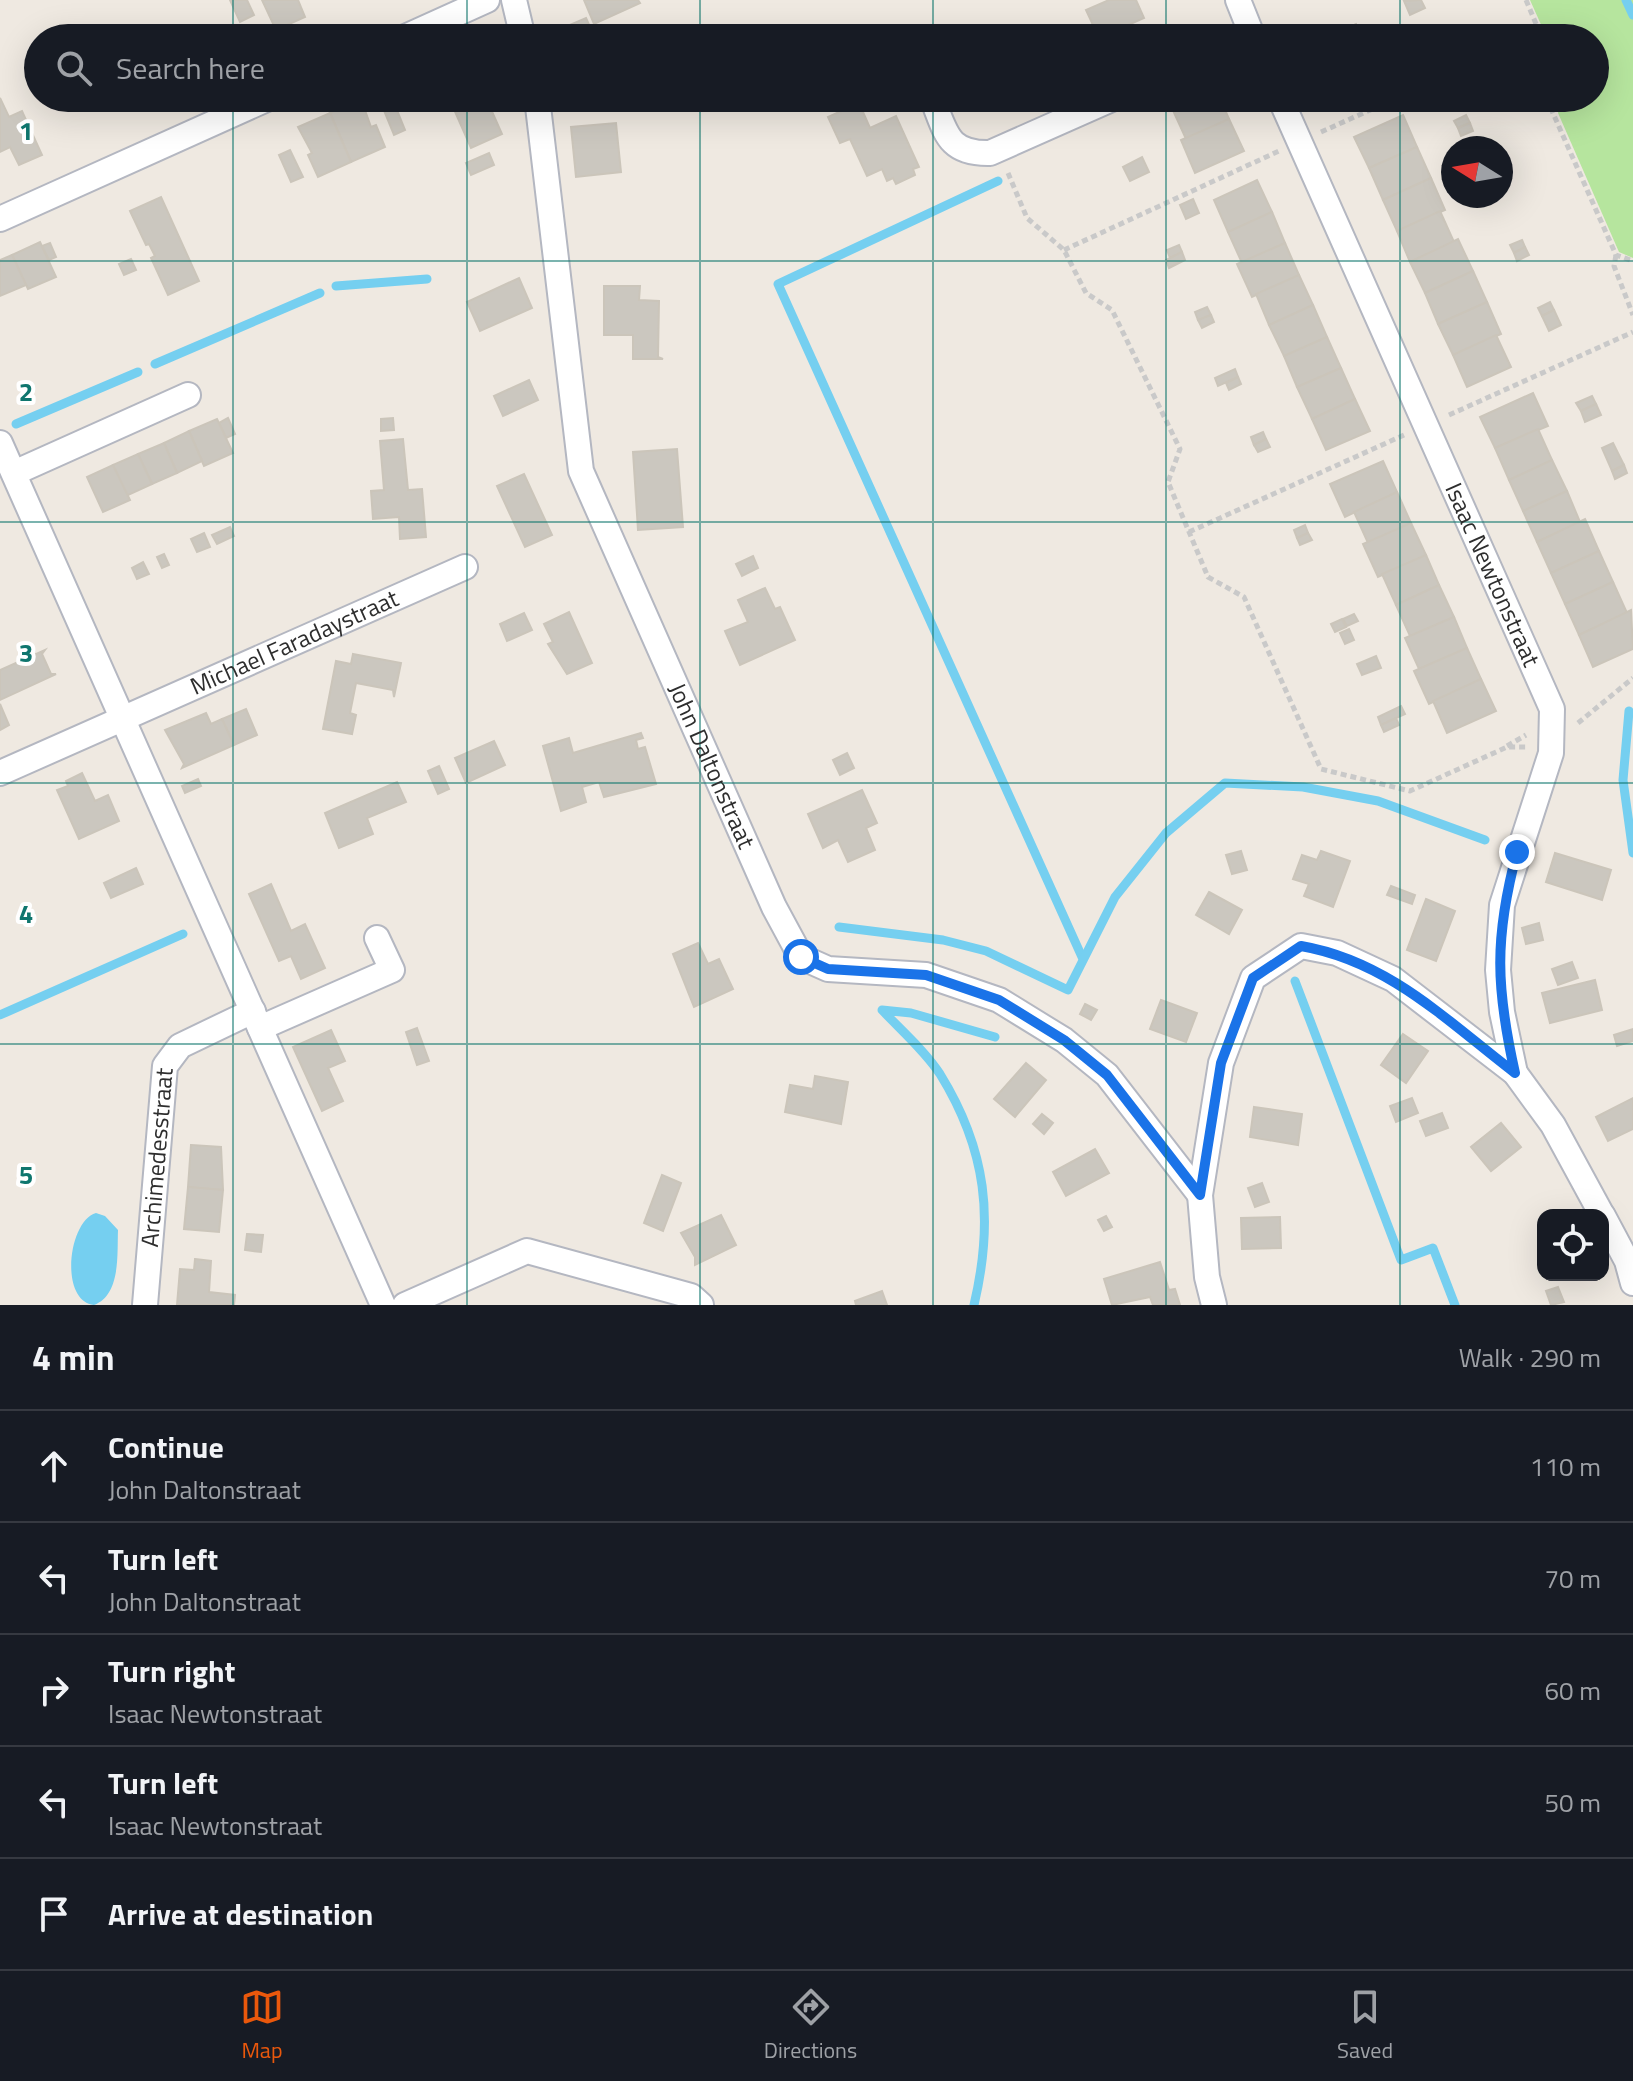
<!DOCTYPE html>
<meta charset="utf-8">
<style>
body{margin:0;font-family:"Titillium Web",sans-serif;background:#242831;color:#f1f3f6}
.controls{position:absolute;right:24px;bottom:24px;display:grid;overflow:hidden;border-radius:16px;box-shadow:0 8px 32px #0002}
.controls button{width:72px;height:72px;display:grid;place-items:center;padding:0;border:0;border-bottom:2px solid #363941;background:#171b24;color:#f1f3f6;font:40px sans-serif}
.compass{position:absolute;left:1441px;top:136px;width:72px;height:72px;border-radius:50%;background:#171b24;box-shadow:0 8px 32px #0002;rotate:281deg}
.stop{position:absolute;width:24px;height:24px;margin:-18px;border:6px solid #1a73e8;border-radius:50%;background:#fff}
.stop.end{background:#1a73e8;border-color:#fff;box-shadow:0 2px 8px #0008}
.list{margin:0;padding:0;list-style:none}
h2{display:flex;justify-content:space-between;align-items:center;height:104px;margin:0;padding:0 32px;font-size:34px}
h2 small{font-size:26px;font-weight:400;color:#9ea1a6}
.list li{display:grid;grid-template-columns:52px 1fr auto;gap:24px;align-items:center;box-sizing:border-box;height:112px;padding:0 32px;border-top:2px solid #363941}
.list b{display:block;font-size:30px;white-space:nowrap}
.list p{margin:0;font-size:26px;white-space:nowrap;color:#9ea1a6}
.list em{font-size:26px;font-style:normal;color:#9ea1a6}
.icon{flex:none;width:44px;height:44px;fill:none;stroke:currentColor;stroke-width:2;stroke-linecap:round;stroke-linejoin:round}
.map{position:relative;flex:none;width:1633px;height:1305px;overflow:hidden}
.search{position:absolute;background:#171b24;box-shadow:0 8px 32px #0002;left:24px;right:24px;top:24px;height:88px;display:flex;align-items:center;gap:20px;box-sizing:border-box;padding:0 28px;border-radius:44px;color:#9ea1a6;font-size:30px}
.sheet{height:664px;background:#171b24}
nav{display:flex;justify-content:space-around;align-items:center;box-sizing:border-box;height:112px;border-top:2px solid #363941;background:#171b24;font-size:22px;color:#9ea1a6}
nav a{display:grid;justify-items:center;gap:4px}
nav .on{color:#ea580c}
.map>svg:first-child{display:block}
.green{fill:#b6e59e}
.water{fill:#75cff0}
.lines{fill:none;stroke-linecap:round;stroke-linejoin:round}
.stream{stroke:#75cff0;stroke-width:9}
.building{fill:#cbc7bf;stroke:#cbc5ba;stroke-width:2}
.minor-casing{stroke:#b4b7c1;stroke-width:28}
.path{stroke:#c9c9c9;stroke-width:5;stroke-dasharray:6 4;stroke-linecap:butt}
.minor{stroke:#fff;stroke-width:24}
.route{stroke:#1a73e8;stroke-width:10}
.grid{fill:none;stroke:#0f766e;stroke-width:2;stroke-opacity:0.55}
.labels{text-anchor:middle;stroke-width:8;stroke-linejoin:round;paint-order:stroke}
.street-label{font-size:24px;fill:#2e2e2e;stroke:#fff}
.grid-label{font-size:26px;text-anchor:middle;font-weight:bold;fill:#0f766e;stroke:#fff;stroke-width:8;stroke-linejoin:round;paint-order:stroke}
</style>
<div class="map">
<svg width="1633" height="1305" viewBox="0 0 1633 1305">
<rect width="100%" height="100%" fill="#efe9e1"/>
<path class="green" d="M1530 0H1633V258L1619 252 1558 113 1562 98H1595V38H1547Z"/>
<path class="water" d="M96 1213 105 1216 118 1230C117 1254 121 1295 94 1305 59 1301 68 1221 96 1213Z"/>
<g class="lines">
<g class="stream">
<path d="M1626 0 1633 15"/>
<path d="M998 181 778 284 1082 957"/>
<path d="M336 286 427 279"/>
<path d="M155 364 320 293"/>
<path d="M16 424 138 372"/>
<path d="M1629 711 1623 780 1633 853"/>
<path d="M839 927 943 940 986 951 1068 990 1115 897 1166 833 1225 783 1303 787 1378 801 1485 840"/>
<path d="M1295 981 1401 1260 1433 1248 1455 1305"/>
<path d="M0 1015 183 934"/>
<path d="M974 1305C994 1220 987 1150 940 1074 925 1051 901 1030 882 1010L911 1013 995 1037"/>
</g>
</g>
<g class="building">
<path d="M230 0H247L254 15 240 22Z"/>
<path d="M262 0H298L305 17 276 30Z"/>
<path d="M584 0H638L640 3 594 24Z"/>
<path d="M1109 0H1136L1144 18 1099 38 1086 10Z"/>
<path d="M1421 0 1425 8 1410 15 1404 1Z"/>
<path d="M586 18 595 38H570L565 27Z"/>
<path d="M1356 24 1362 38H1324Z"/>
<path d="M998 29 1002 38H978Z"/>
<path d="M0 98 9 117 22 111 42 155 19 165 10 147 0 152Z"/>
<path d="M449 98H486L502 134 471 148Z"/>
<path d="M1190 98H1220L1229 119 1186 139 1171 106Z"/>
<path d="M1337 98H1361L1341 107Z"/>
<path d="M361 99 371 127 376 125 385 147 351 162 330 113Z"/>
<path d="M394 103 405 130 394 135 383 108Z"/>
<path d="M859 103 870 128 896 116 919 167 913 169 915 175 896 184 893 178 887 181 882 169 867 176 850 139 840 143 828 117Z"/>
<path d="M330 113 351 162 318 177 308 155 312 153 298 127Z"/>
<path d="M1403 115 1417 147 1369 168 1354 137Z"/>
<path d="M1466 115 1470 123 1458 128 1454 121Z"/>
<path d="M1229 119 1244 151 1195 173 1181 140Z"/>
<path d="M616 123 621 172 576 177 571 127Z"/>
<path d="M1470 123 1473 131 1461 136 1458 128Z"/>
<path d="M1417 147 1431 178 1383 200 1369 168Z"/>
<path d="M290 150 303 177 291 182 279 155Z"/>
<path d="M489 153 494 165 471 175 466 163Z"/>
<path d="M1142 157 1149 172 1130 181 1123 167Z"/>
<path d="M1431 178 1445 210 1397 231 1383 200Z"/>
<path d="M1257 180 1272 212 1228 232 1214 200Z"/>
<path d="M161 197 199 281 168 295 151 258 155 256 149 244 146 245 130 211Z"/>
<path d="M1193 199 1199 213 1186 219 1180 205Z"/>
<path d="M1440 211 1454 242 1410 262 1397 231Z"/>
<path d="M1272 212 1285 243 1242 263 1228 232Z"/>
<path d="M1458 239 1473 271 1425 293 1410 262Z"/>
<path d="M1522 240 1525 247 1514 253 1510 245Z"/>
<path d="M40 242 56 277 28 289 12 255Z"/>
<path d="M50 243 56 257 49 260 42 246Z"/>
<path d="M1285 243 1299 275 1252 297 1237 264Z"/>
<path d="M1179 245 1182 252 1170 258 1167 250Z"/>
<path d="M1525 247 1529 255 1517 261 1514 253Z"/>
<path d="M1182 252 1185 260 1169 268 1166 260Z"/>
<path d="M12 255 26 285 0 296V260Z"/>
<path d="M131 259 136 270 124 275 119 264Z"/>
<path d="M1473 271 1487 302 1438 324 1425 293Z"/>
<path d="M1299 275 1313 305 1269 325 1256 294Z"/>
<path d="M519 278 532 308 480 331 467 302Z"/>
<path d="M604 286H640L639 300 659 301 658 357 663 359H633V335H604Z"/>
<path d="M1487 302 1501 334 1453 355 1438 324Z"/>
<path d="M1550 302 1554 310 1542 316 1538 308Z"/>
<path d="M1313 305 1327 337 1284 356 1269 325Z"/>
<path d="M1207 307 1211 315 1198 320 1195 312Z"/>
<path d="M1554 310 1561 325 1549 331 1542 316Z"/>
<path d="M1211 315 1214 322 1202 328 1198 320Z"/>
<path d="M1496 335 1511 367 1467 387 1453 355Z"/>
<path d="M1327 337 1341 368 1297 387 1284 356Z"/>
<path d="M1341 368 1355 399 1312 419 1297 387Z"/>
<path d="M1235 369 1238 377 1218 386 1215 378Z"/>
<path d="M1238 377 1241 384 1229 390 1226 383Z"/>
<path d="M529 380 538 400 503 416 494 396Z"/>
<path d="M1533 393 1548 426 1495 448 1480 417Z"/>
<path d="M1592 396 1596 404 1581 411 1576 403Z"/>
<path d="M1355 399 1370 431 1326 450 1312 419Z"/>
<path d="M1596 404 1601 415 1585 422 1581 411Z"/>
<path d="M228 418 235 434 226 438 219 423Z"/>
<path d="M393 418 394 430 381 431V419Z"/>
<path d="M217 419 233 453 204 466 189 431Z"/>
<path d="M1538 429 1552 460 1509 480 1495 448Z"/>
<path d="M189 431 202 461 177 473 164 443Z"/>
<path d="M1263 432 1266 439 1254 445 1251 437Z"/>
<path d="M403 439 408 490 422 489 426 537 400 539 399 517 373 519 371 491 384 490 380 441Z"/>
<path d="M1266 439 1270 447 1258 452 1254 445Z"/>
<path d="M164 443 177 473 152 484 138 454Z"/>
<path d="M1613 443 1624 465 1612 471 1602 448Z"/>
<path d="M677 449 683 527 638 530 633 452Z"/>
<path d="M138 454 152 484 126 496 113 465Z"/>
<path d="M1552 460 1567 491 1523 511 1509 480Z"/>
<path d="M1383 461 1397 492 1345 517 1330 484Z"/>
<path d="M113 465 130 500 103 512 87 477Z"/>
<path d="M1624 465 1627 473 1615 479 1612 471Z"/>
<path d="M524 474 552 535 525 547 497 486Z"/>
<path d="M1567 491 1580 522 1537 542 1523 511Z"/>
<path d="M1397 492 1411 523 1368 543 1354 512Z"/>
<path d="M1585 519 1599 551 1551 573 1537 542Z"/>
<path d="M1411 523 1426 555 1378 577 1363 544Z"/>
<path d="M1305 525 1308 533 1297 538 1294 530Z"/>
<path d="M230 527 234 536 217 544 212 535Z"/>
<path d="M204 533 210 547 197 552 191 539Z"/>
<path d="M1308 533 1312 540 1300 545 1297 538Z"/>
<path d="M1599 551 1613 582 1565 604 1551 573Z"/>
<path d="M164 554 169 565 162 568 157 557Z"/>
<path d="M1426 555 1439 585 1396 605 1382 574Z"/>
<path d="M753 556 758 568 742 576 736 564Z"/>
<path d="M143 562 149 574 137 579 132 568Z"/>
<path d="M1613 582 1627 613 1579 635 1565 604Z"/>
<path d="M1439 585 1454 617 1410 636 1396 605Z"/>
<path d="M765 588 775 609 780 607 795 640 740 665 725 631 748 622 738 600Z"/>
<path d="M1631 610 1633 649 1593 667 1579 635Z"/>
<path d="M569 612 592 663 567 674 548 644 553 642 544 624Z"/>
<path d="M524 613 532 630 507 641 500 624Z"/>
<path d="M1354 614 1358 621 1347 626 1343 619Z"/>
<path d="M1454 617 1467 648 1419 669 1405 638Z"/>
<path d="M1342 619 1346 627 1335 632 1331 624Z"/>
<path d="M1349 629 1354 640 1345 644 1340 633Z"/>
<path d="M1467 648 1481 679 1429 704 1414 671Z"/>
<path d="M45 650 42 654 51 674H56L0 700V670Z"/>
<path d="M353 654 401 663 394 697 393 690 356 683 350 713 356 715 352 734 323 729 336 661 351 664Z"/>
<path d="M1376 656 1381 668 1362 675 1357 664Z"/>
<path d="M1481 679 1496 711 1447 733 1433 701Z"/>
<path d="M0 704 9 725 0 730Z"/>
<path d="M1401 706 1405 714 1381 725 1378 717Z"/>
<path d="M246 709 257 735 234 745 222 719Z"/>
<path d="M206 713 211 724 222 719 234 745 182 768 184 764 165 730Z"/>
<path d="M1396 718 1399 725 1384 732 1381 725Z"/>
<path d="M641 733 643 738 636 740 638 749 645 747 656 784 604 797 599 782 582 787 586 802 561 811 543 746 569 738 573 753Z"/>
<path d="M494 741 505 765 466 783 455 758Z"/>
<path d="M847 753 854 768 840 775 833 760Z"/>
<path d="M439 766 449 789 438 794 428 771Z"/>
<path d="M82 773 95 801 108 795 119 821 79 839 57 790 68 786 66 781Z"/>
<path d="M198 779 201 786 185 793 182 786Z"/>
<path d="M397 782 406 802 367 818 373 834 339 848 325 813Z"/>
<path d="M862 790 877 823 866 828 875 850 848 862 838 840 823 848 808 814Z"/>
<path d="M1241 851 1247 870 1232 874 1226 855Z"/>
<path d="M1321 851 1350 861 1333 907 1304 896 1309 884 1293 879 1302 855 1317 860Z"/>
<path d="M1555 853 1611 870 1602 900 1546 882Z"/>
<path d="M136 868 143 884 111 898 104 883Z"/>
<path d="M271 884 291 931 305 924 325 968 301 979 291 956 279 961 249 894Z"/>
<path d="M1391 886 1415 895 1412 904 1387 895Z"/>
<path d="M1209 892 1242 910 1229 934 1196 915Z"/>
<path d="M1426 899 1455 911 1436 961 1407 950Z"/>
<path d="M1539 923 1543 940 1526 944 1522 928Z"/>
<path d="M698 943 708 964 719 959 733 989 694 1007 673 954Z"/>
<path d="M1572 962 1578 978 1558 985 1552 969Z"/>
<path d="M1595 980 1602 1010 1550 1023 1542 993Z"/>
<path d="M1161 1000 1197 1013 1186 1042 1150 1029Z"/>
<path d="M1085 1004 1097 1010 1091 1020 1080 1014Z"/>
<path d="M417 1028 429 1061 417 1065 406 1032Z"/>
<path d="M1633 1029V1041L1617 1046 1614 1035Z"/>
<path d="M331 1030 345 1061 328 1068 343 1101 322 1111 293 1047Z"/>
<path d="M1403 1034 1428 1051 1406 1083 1381 1065Z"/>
<path d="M1026 1063 1046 1080 1015 1117 994 1099Z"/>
<path d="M815 1076 848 1082 841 1124 785 1112 790 1085 813 1089Z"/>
<path d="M1412 1098 1418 1113 1396 1122 1390 1106Z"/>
<path d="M1633 1098V1129L1608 1141 1596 1117Z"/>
<path d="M1254 1107 1302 1114 1298 1145 1250 1137Z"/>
<path d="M1442 1113 1448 1128 1426 1136 1420 1121Z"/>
<path d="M1042 1114 1053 1123 1044 1134 1033 1124Z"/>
<path d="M1501 1123 1521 1147 1491 1171 1471 1147Z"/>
<path d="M191 1145 221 1147 223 1190 188 1187Z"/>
<path d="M1095 1149 1109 1173 1066 1196 1053 1172Z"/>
<path d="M662 1175 681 1183 663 1231 644 1223Z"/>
<path d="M1262 1183 1269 1202 1255 1207 1248 1188Z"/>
<path d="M188 1187 223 1190 219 1232 184 1229Z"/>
<path d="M721 1215 736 1245 695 1265V1257L681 1233Z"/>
<path d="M1106 1216 1112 1227 1104 1231 1098 1220Z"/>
<path d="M1280 1217 1281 1248 1242 1249 1241 1218Z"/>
<path d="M247 1234 263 1235 261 1252 245 1250Z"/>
<path d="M195 1259 211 1261 209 1292 235 1295 234 1305H177L180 1269 194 1270Z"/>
<path d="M1160 1262 1169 1290 1175 1289 1180 1305H1153L1150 1297 1112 1305 1104 1279Z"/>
<path d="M1558 1287 1564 1302 1551 1305 1546 1291Z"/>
<path d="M882 1291 887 1305H856L855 1301Z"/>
</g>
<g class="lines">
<defs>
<g id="minor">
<path d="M514 0 523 38"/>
<path d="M1238 0 1252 35 1246 38"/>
<path d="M403 38 487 0"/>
<path id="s1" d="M537 98 581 471 774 907 801 957 828 969 926 975 999 1000 1064 1040 1107 1075 1200 1195"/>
<path d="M932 98C946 132 947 154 990 153L1114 98"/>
<path id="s2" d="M1280 98 1552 709 1551 753 1502 905 1498 970 1502 1012 1515 1073"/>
<path d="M0 219 269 98"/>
<path d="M0 443 383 1305"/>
<path d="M14 473 188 395"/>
<path id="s3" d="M0 773 465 567"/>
<path d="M260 1028 392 970 377 938"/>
<path d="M1603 1216 1627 1261 1633 1283"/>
<path id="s4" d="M145 1305 165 1066 180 1046 253 1011"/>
<path d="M405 1305 527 1251 691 1296 701 1305"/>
<path d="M1214 1305 1207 1277 1200 1195 1221 1063 1253 978 1301 946 1337 953 1393 979 1515 1073 1553 1125 1602 1215"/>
</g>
</defs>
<use href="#minor" class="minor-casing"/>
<g class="path">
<path d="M1526 0 1542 38"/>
<path d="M1529 38 1539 33"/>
<path d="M1556 98 1552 111 1616 255 1633 261"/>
<path d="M1321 132 1397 98"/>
<path d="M1008 173 1027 218 1064 250 1086 293 1112 310 1180 449 1168 482 1208 577 1244 597 1321 769 1410 791 1507 747H1527"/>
<path d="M1064 250 1279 151"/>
<path d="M1616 255 1614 266 1633 315"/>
<path d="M1449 415 1633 332"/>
<path d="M1189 532 1404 435"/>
<path d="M1578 723 1633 678"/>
<path d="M1507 746 1526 735"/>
</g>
<use href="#minor" class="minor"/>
</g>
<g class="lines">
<path class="route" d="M801 957 828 969 926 975 999 1000 1064 1040 1107 1075 1200 1195 1221 1063 1253 978 1301 946C1388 961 1446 1020 1515 1073 1496 988 1494 938 1517 852"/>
</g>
<path class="grid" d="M233 0V38M467 0V38M700 0V38M933 0V38M1166 0V38M1400 0V38M233 98V1305M467 98V1305M700 98V1305M933 98V1305M1166 98V1305M1400 98V1305M0 261H1633M0 522H1633M0 783H1633M0 1044H1633"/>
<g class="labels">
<g class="street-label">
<text dy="8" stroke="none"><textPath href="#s2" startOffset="522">Isaac Newtonstraat</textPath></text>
<text dy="8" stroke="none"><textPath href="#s3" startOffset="322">Michael Faradaystraat</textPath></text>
<text dy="8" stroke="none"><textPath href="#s1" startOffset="698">John Daltonstraat</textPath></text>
<text dy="8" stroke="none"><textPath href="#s4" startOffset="148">Archimedesstraat</textPath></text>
</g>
</g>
<g class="grid-label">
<text x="26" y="140">1</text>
<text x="26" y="401">2</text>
<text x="26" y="662">3</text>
<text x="26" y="923">4</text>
<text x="26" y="1184">5</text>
</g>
</svg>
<div class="controls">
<button><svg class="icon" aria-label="locate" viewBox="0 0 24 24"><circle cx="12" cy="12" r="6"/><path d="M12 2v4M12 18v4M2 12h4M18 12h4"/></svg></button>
</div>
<svg class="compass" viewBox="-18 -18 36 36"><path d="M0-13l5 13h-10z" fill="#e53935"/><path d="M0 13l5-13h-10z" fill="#9ea1a6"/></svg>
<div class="stop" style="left:801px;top:957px"></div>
<div class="stop end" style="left:1517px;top:852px"></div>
<div class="search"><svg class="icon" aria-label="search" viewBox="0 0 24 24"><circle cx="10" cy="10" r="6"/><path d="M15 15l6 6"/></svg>Search here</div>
</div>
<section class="sheet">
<h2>4 min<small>Walk · 290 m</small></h2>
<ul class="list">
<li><svg class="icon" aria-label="ahead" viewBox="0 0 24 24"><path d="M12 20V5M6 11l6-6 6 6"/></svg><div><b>Continue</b><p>John Daltonstraat</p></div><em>110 m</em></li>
<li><svg class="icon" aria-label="left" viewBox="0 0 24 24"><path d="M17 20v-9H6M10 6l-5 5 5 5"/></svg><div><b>Turn left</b><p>John Daltonstraat</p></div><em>70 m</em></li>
<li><svg class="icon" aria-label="right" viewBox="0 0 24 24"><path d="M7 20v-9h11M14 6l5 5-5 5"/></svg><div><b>Turn right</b><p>Isaac Newtonstraat</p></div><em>60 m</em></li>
<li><svg class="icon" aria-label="left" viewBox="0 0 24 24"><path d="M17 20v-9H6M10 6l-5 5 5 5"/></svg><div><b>Turn left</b><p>Isaac Newtonstraat</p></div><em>50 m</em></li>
<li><svg class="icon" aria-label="arrive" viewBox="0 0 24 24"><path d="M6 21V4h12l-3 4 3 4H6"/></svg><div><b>Arrive at destination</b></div></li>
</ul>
</section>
<nav>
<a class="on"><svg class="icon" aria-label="map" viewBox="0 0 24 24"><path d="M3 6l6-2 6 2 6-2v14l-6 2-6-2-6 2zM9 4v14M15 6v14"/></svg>Map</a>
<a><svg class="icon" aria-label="directions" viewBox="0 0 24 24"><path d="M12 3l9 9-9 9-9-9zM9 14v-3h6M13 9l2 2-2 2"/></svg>Directions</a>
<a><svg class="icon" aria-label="saved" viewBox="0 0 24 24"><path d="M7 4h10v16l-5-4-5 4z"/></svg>Saved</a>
</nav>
